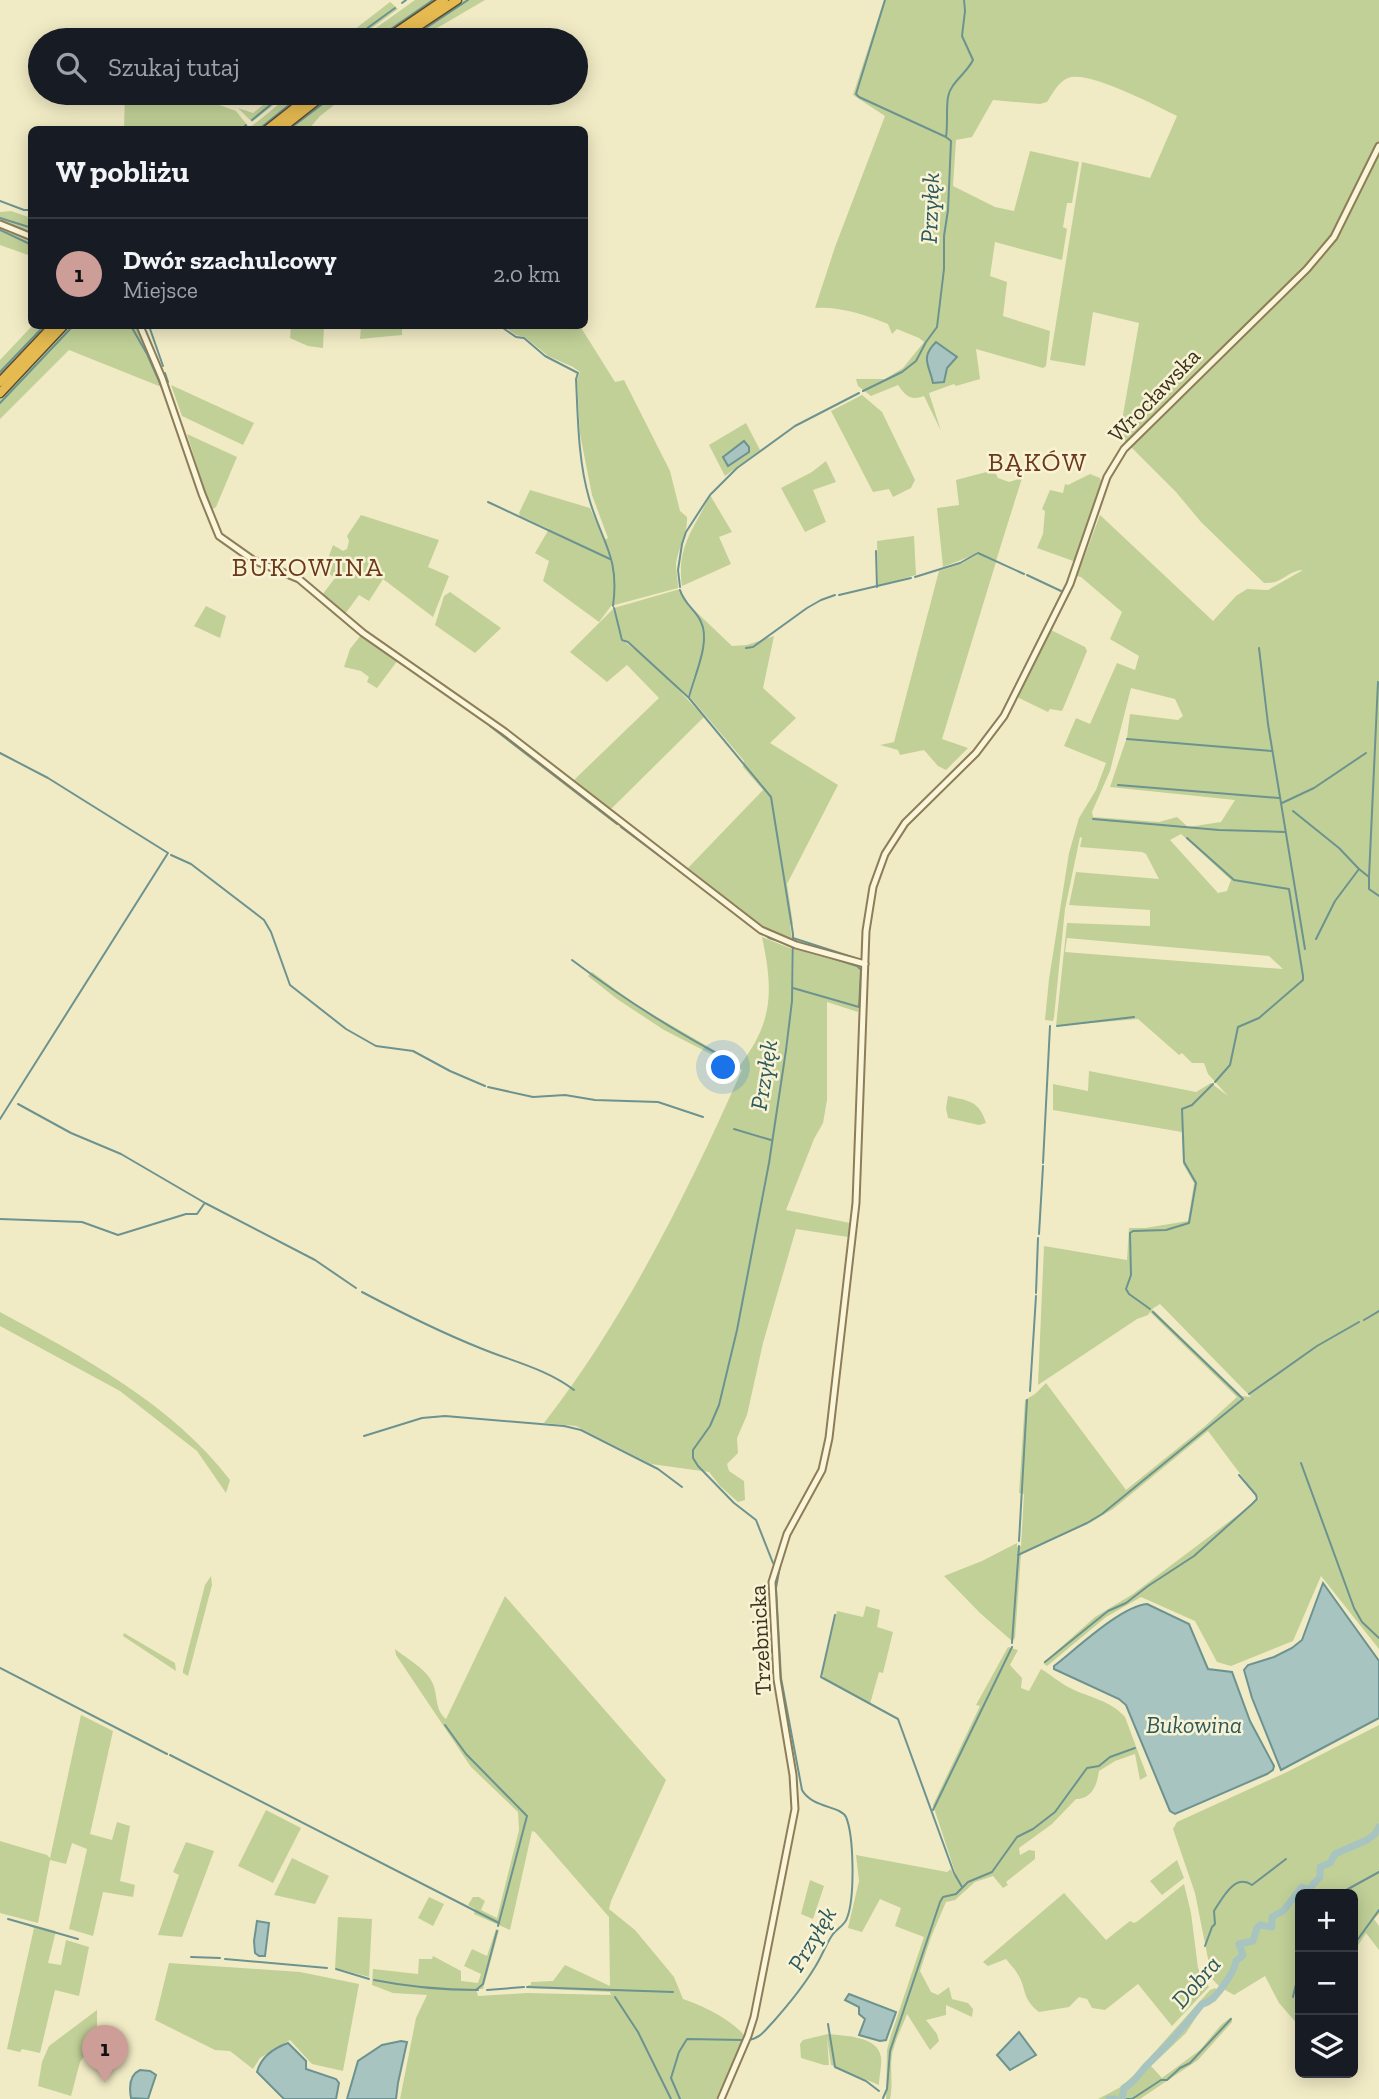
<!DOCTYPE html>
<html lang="pl">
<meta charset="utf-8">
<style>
body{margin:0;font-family:"Zilla Slab",serif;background:#20242c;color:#f1f3f6}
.controls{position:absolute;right:21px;bottom:21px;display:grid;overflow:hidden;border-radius:10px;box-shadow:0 4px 18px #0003}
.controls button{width:63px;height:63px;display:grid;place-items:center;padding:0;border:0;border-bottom:2px solid #363941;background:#171b24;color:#f1f3f6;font:35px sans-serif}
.you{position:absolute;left:724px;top:1068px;width:24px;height:24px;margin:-18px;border:5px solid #fff;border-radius:50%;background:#1a73e8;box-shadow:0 0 0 10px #1a73e833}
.badge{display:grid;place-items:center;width:46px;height:46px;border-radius:50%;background:#cd9e98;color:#111;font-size:23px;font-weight:700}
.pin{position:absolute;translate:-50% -58px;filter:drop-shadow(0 2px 4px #0008)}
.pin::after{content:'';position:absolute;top:37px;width:24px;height:21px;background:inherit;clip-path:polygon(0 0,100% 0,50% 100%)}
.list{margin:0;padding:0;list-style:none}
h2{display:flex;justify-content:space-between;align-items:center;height:91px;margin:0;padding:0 28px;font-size:30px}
h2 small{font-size:23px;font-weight:400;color:#9ea1a6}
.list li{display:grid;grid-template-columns:46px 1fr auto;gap:21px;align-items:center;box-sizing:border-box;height:112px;padding:0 28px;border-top:2px solid #363941}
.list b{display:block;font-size:26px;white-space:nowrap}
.list p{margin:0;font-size:23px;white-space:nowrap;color:#9ea1a6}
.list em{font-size:23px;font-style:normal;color:#9ea1a6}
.icon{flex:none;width:38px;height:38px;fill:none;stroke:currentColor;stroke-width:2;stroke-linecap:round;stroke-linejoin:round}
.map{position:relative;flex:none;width:1379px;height:2099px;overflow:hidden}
.search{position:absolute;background:#171b24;box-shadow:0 4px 18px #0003;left:28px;top:28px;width:560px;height:77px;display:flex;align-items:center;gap:18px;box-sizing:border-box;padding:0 24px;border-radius:38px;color:#9ea1a6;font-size:26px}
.panel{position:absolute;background:#171b24;box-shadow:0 4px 18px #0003;left:28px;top:126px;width:560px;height:203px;border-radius:10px}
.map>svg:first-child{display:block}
.green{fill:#c1d097;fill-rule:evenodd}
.water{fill:#a7c4c0;stroke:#6c9390;stroke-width:2}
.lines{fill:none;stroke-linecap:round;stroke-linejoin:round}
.stream{stroke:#6c9390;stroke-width:2}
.river{stroke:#a7c4c0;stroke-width:7}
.minor-casing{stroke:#8d7d59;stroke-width:9}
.highway-casing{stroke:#5b4a2e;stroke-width:11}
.minor{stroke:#fbf6d9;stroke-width:5}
.highway{stroke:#e5ba51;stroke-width:8}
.labels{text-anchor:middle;stroke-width:5;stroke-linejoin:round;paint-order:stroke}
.street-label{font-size:23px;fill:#3d311e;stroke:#f8f3d5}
.water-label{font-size:24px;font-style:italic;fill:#2d595d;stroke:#f8f3d5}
.quarter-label{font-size:26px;letter-spacing:2px;fill:#6c381b;stroke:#f8f3d5}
</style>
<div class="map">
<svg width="1379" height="2099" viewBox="0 0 1379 2099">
<rect width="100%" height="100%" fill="#f1ebc5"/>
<g class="green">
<path d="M388 0 398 9 355 40H341L390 2Z"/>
<path d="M415 0H436L378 40H359Z"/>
<path d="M464 0H485L432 31 437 39 434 40H405Z"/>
<path d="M884 0H963L964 7 965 0H1379V1649L1321 1576 1293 1641 1231 1666 1217 1662 1195 1621 1141 1597 1106 1617 1047 1666 1043 1663 1095 1617 1133 1594 1259 1499 1208 1431 1113 1509 1090 1523 1021 1554 1015 1638 1012 1641 980 1613 944 1576 982 1561 1017 1543V1547L1021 1546 1024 1494 1019 1493 1025 1400 1035 1394 1046 1383 1126 1490 1204 1427 1237 1397 1150 1312 1148 1315 1137 1319 1038 1385 1044 1246 1127 1260 1129 1228H1145L1188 1221 1194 1183 1183 1164 1182 1132 1053 1110V1084L1088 1091 1089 1071 1196 1092 1211 1083 1228 1096 1208 1074 1204 1063H1192L1182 1053 1179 1055 1138 1019 1056 1026 1067 923 1150 926V910L1069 905 1076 872 1159 879 1146 854 1142 852 1080 847 1082 838 1080 837 1065 909 1054 1017 1053 1021 1045 1020 1049 979 1069 853 1079 818 1096 790 1106 763 1064 746 1076 718 1090 724 1117 663 1135 670 1139 656 1110 639 1122 612 1081 577 1077 576 1100 515 1213 621 1236 596 1247 589 1268 590 1303 570C1286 571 1284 584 1264 583L1201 522 1176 492 1124 440 1120 432 1139 323 1093 312 1085 366 1050 360 1082 162 1150 178 1177 116C1156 106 1088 70 1068 78 1058 82 1053 93 1047 102L1040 104 993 100 972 137 956 140 953 186 995 207 1014 211 1030 151 1079 162 1072 203H1067L1063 227 1067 229 1062 260 995 242 990 276 1007 282 1003 316 1050 331 1046 366 1043 368 976 349 980 379 956 386 954 384 929 393 941 431 924 396C910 401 906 396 898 385L871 396 858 386 856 379H885L903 368 924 342 919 338 897 329 892 334 888 324C866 315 839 306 815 308L835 247 885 116 853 95ZM1131 688 1175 699 1183 716 1178 720 1130 714 1127 737 1110 787 1235 800 1221 822 1188 827 1177 817 1159 822 1093 817 1092 812 1110 771ZM1181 834 1231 880 1227 891 1218 893 1170 840ZM1067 938 1269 956 1283 969 1065 952ZM1160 1304 1251 1397 1242 1396 1152 1309Z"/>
<path d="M125 93H186L236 111 248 126 244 130 124 129Z"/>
<path d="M278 93H288L252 122 238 108 253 113Z"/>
<path d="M293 93H307L260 129H248Z"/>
<path d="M334 93H350L320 116 309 129 286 130Z"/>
<path d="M11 211 31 218V233L0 220V212Z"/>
<path d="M0 227 31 239V256L0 245Z"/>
<path d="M32 326H47L0 376V360Z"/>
<path d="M69 326H137L162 385 159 386 69 350 0 419V399Z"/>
<path d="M291 326H324L323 348 308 346 290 338Z"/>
<path d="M361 326H402V335L360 339Z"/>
<path d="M503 326H580L615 382 624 380 670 471 680 511 687 517C688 533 678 548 676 564 676 572 678 580 678 588L611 606 599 622 543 581 549 561 535 553 549 529 520 516 519 513 530 490 590 508 604 540 608 538 592 495 580 434 577 380 580 372 573 367 548 356 525 337 516 335Z"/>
<path d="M171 385 254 423 243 445 182 416Z"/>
<path d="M862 395 882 412 915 480 911 488 893 497 889 489 873 492 831 411Z"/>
<path d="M746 423 760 450 725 476 709 445Z"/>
<path d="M187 434 237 457 216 507 211 510Z"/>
<path d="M826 461 836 482 813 490 826 522 805 532 781 488 812 472Z"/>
<path d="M994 470 998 478 1009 482 1022 478 996 561 979 553 943 567 937 508 959 505 956 480Z"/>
<path d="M1090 474 1100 478 1101 481 1076 562 1037 548 1043 534 1045 511 1042 509 1050 490 1063 493 1065 484 1068 485Z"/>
<path d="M710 495 732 532 719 537 731 564 682 586C676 546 695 528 710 495Z"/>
<path d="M361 515 439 540 428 567 449 576 433 617 383 579 369 601 359 595 345 614 322 595 335 578 324 570 333 545 343 551 347 549 349 541 347 536Z"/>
<path d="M914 536 916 575 878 586 877 541Z"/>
<path d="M979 554 996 562 942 739 968 748 946 770 938 766 924 750 900 755 898 750 880 745 894 742 939 571 960 564Z"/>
<path d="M680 589 690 606 732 646 747 645 774 636 763 688 796 718 770 743 838 785 787 884 793 924 790 925 792 938 764 928 688 868 763 790 743 767 744 761 690 697 695 673 688 696 673 684 704 717 610 810 574 780 659 698 627 665 607 682 570 652 613 609 622 640 640 653 629 642 623 639 614 608Z"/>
<path d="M450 592 501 628 475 653 435 625 444 596Z"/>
<path d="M206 606 226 616 220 638 194 626Z"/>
<path d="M1051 630 1085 647 1087 651 1062 711 1050 709 1048 712 1017 697 1049 631Z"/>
<path d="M361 635 398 660 377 688 367 682 369 677 361 671 344 667 350 649Z"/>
<path d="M762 937 792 949 793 991 794 949 856 966 860 971 858 1012 827 1002V1100L823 1123 814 1139 786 1210 850 1223 848 1237 796 1229 763 1343 747 1415 737 1438 738 1453 727 1464 729 1471 744 1481 745 1500 738 1502 720 1486 709 1472 651 1464 576 1426 544 1423C627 1316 687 1193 742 1070L664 1030 617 999 588 976 592 972 636 1005 740 1065C774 1021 773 989 762 937Z"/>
<path d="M948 1096C968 1101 979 1100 986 1123L979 1125 948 1118 946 1108Z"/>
<path d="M0 1312C83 1357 172 1404 230 1480L226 1493 197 1451 120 1391 0 1326Z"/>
<path d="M211 1576 212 1585 188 1676 183 1673V1670L205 1585Z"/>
<path d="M505 1596 666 1780 611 1901 609 1909 635 1930 674 1977 683 1999C703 2006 731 2019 745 2036L716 2099H400L416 2018 427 1995 393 1993 372 1985 373 1969 418 1974 419 1959H432L433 1956 461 1971V1981L478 1983 481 1974 464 1966 472 1949 487 1956 496 1929 499 1930 483 1989H476L478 1996 527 1993 611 1995 610 1992 529 1988 528 1985H531V1982L553 1981 565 1965 610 1986 609 1917 535 1832 532 1831 510 1930 474 1914 475 1909 468 1905 473 1897H479L485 1901 481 1910 497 1918 519 1830 518 1812 471 1767 396 1655 395 1649C407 1659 427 1669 433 1684 438 1697 435 1710 446 1719Z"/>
<path d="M866 1606 880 1610 877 1627 893 1632 883 1673 879 1672 870 1704 824 1678 822 1673 837 1611 863 1617Z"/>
<path d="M124 1633 175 1663 176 1671 123 1636Z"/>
<path d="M1008 1647 1018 1650 1010 1665 1022 1678 1021 1688 1029 1691 1041 1669C1051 1675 1060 1683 1070 1688 1090 1698 1110 1700 1125 1717L1147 1776 1140 1780 1135 1754 1115 1761 1099 1771C1097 1785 1092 1799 1076 1799L1052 1824 1019 1848 1020 1855 1029 1850 1035 1851V1859L1006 1882 1008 1885 1003 1888 993 1876 975 1882 955 1900 946 1902 931 1937 920 1971 931 1992 938 1995 949 1987 952 1999 968 2003 973 2009 972 2017 946 2005V2015L926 2020 937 2034 939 2041 930 2050 907 2014C903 2025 897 2036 894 2047 888 2063 894 2082 890 2099H886L887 2050 891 2035 924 1937 895 1926 901 1908 880 1899 862 1932 848 1928 859 1881 856 1855 947 1872 951 1869 954 1876 956 1875 933 1805 980 1706 976 1705Z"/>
<path d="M81 1715 113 1731 90 1834 112 1840 117 1822 130 1826 120 1881 135 1885 133 1897 103 1892 93 1936 69 1929 87 1849 72 1843 66 1864 50 1860 38 1923 0 1913V1841L47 1855 50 1858Z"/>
<path d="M1379 1725V1914L1374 1919 1379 1926V1950L1366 1933 1353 1953V1894H1300V2027L1279 2003 1265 1976 1234 1995 1220 1987 1212 1979 1195 1893 1173 1829 1177 1822 1287 1772Z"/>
<path d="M266 1810 301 1828 273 1883 238 1866Z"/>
<path d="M186 1842 214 1851 182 1937 158 1935 179 1875 173 1872Z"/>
<path d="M292 1858 329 1876 315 1904 274 1895Z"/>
<path d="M1177 1860 1184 1878 1162 1895 1150 1881Z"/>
<path d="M810 1880 824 1886 813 1919 801 1914Z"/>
<path d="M1184 1884 1191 1913 1198 1968 1209 1987 1172 2026 1138 1984 1105 2010 1092 2008 1087 1999 1079 1997 1069 2007 1039 2012C1021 1998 1027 1988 1017 1973 1014 1968 1009 1963 1006 1959L988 1966 983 1962 1064 1893 1106 1940 1130 1921 1134 1923 1138 1921Z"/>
<path d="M429 1897 444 1904 433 1926 418 1918Z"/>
<path d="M338 1917 372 1919 369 1977 335 1968Z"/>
<path d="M7 1918 56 1931 48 1963 61 1965 66 1940 89 1947 79 1996 55 1990 40 2053 22 2049 20 2052 7 2049 34 1928Z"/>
<path d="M169 1963 300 1972 359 1984 343 2071 312 2064 290 2040 260 2058 253 2069 230 2051 215 2050 155 2020Z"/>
<path d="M1215 1988 1220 1993 1216 2001 1202 2008 1186 2033 1151 2066 1162 2078 1200 2050 1221 2025 1231 2017 1232 2022 1198 2060 1140 2099H1098L1119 2088 1133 2076 1210 1990Z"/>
<path d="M97 2010V2039L80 2062 71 2096 38 2086 42 2062 49 2046Z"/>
<path d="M828 2034C845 2036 878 2036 881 2057 882 2066 879 2077 879 2085L831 2065 827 2038 829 2065H824L801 2058 800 2044 803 2040Z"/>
</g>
<g class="water">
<path d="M936 342 957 357 947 368 944 382 933 383C929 364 920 358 936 342Z"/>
<path d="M744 441 749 447V452L728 466 723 457Z"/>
<path d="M1323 1583 1379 1661V1718L1281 1770 1252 1698 1244 1670 1248 1665 1274 1657 1292 1648 1302 1640Z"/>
<path d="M1147 1604 1189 1624 1208 1669 1232 1672 1250 1721 1274 1766 1273 1770 1267 1774 1175 1814 1170 1811 1126 1705 1119 1699 1054 1669V1666C1075 1650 1121 1606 1147 1604Z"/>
<path d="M257 1921 269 1923 265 1956H259L255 1953 254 1941Z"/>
<path d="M849 1994 896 2012 886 2040 880 2041 859 2035 865 2019 859 2014V2007L845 2000Z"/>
<path d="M1019 2032 1036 2055 1010 2070 997 2055Z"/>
<path d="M401 2041 407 2042 398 2083 396 2099H347L358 2061 382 2045Z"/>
<path d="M288 2043 306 2061V2069L336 2079 339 2083 336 2099H284L257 2072C261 2057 274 2048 288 2043Z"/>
<path d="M140 2070 150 2071 156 2075 148 2099 131 2098C129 2087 129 2075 140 2070Z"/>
</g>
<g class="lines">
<g class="stream">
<path d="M885 0 856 94 859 97 946 137"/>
<path d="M402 3 406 0"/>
<path d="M351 40 395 8"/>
<path d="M375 40 433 0"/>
<path d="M408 40 468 0"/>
<path d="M252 120 285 93"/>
<path d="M241 130 246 125"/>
<path d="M258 130 304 93"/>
<path d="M288 130 337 93"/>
<path d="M0 201 24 210H32"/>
<path d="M0 218 32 228"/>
<path d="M0 230 32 245"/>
<path d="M131 326 147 354 163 390"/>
<path d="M149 326 163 366"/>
<path d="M500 326 516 337 524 338 545 356 578 373 576 379C578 418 578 460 589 498 601 541 620 556 613 606"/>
<path d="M0 372 44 326"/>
<path d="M165 373 168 382"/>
<path d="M863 391 902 372 916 361 926 342 937 327 944 269V236L948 210 951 141 946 137C948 124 946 109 948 97 950 83 967 73 973 60L962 36 965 11 964 0"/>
<path d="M0 403 73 326"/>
<path d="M488 502 610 559"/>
<path d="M876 551 877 587"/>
<path d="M1027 575 1061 591"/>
<path d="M915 577 960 563 978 553 1024 574"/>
<path d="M680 587 678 570 682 544 686 532 710 495 737 468 795 426 859 393"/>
<path d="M680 590C684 604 696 610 701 622 711 642 694 676 689 697"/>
<path d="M839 595 911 578"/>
<path d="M614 608 622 640 628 642 689 698 771 797 793 934 792 1001 786 1050 769 1163 737 1330 719 1405 710 1426 693 1450V1458L698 1466 734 1503 756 1520 773 1563"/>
<path d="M746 648 753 647 807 608 821 600 835 595"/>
<path d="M1259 648 1268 724 1305 949"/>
<path d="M490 726 617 824"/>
<path d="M1127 739 1272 751"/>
<path d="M0 753 48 778 168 853 0 1119"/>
<path d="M1118 785 1279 798"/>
<path d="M1282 803 1314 788 1366 753"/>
<path d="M1293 811 1339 848 1359 869 1335 901 1316 939"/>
<path d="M1093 819 1219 830 1285 832"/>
<path d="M621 827 769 938 857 966 861 970 859 1007 793 988"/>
<path d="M1187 838 1234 880 1289 889 1303 976V980L1259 1018 1238 1027 1230 1065 1215 1082"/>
<path d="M171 855 191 864 264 920 271 932 290 985 346 1029 376 1046 413 1051 450 1071 485 1086"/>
<path d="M1359 869 1369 877V889L1379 896"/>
<path d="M1369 877 1378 682"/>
<path d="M793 938 855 958"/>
<path d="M572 960C625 1000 672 1030 731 1061"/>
<path d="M1057 1026 1134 1017"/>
<path d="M488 1087 533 1097 565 1095 595 1100 658 1102 703 1117"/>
<path d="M18 1104 71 1133 121 1154 205 1203 315 1260 356 1288"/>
<path d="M734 1129 771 1140"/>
<path d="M1043 1163 1050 1026"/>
<path d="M0 1219 82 1222 118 1235 186 1214H197L204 1204"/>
<path d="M1039 1234 1043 1166"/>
<path d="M362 1292C400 1312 440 1332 480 1348 511 1361 547 1369 574 1390"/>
<path d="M1036 1293 1038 1238"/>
<path d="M1150 1309 1129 1294 1126 1289 1131 1275 1130 1233 1133 1231 1166 1230 1189 1223 1196 1183 1184 1162 1182 1109 1192 1105 1213 1084"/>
<path d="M1364 1320 1379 1311"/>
<path d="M1030 1391 1036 1296"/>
<path d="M1249 1394 1317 1346 1359 1322"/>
<path d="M364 1436 422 1418 445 1416 564 1426 581 1430 658 1469 682 1487"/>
<path d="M1301 1463 1354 1608 1362 1622 1379 1638"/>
<path d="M1019 1541 1027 1400"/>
<path d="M1018 1555 1087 1523 1102 1514 1243 1399 1153 1312"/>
<path d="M835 1615 821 1677 898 1719 954 1873 962 1887"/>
<path d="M1012 1643 1019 1546"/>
<path d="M1045 1662 1108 1611 1126 1603 1148 1586 1194 1556 1252 1504 1257 1499 1256 1495 1239 1475"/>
<path d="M0 1668 167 1754"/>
<path d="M445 1725 466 1754 527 1816 498 1926"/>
<path d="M170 1755 499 1923"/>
<path d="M933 1810 1012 1647"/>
<path d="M1339 1894 1379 1872"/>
<path d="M1292 1900 1300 1901"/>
<path d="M8 1919 78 1939"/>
<path d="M1205 1946 1212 1927 1215 1924 1214 1911C1223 1897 1235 1873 1252 1885L1286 1859"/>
<path d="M1353 1946 1379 1910"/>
<path d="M191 1957 220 1958"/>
<path d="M225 1959 327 1968"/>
<path d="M1353 1963 1357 1968V1973L1353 1975"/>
<path d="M336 1969 369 1979"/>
<path d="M374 1980C409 1987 442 1990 478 1990"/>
<path d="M527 1987 673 1992"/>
<path d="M476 1990 483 1984 497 1931"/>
<path d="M487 1990 524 1987"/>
<path d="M615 1997 638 2032 671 2099"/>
<path d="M1293 1997 1297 1980 1300 1979"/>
<path d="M828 2024 835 2067 866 2081 879 2091"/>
<path d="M748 2040C760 2039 765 2030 773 2022 789 2004 803 1987 815 1967 822 1956 826 1944 833 1934 838 1928 845 1925 847 1918 855 1898 854 1836 846 1817 841 1806 812 1808 802 1790L781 1678 776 1588 780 1566"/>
<path d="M883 2098 887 2089 890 2051 940 1902 943 1897 956 1894 968 1882 992 1872 1017 1837 1033 1829 1055 1812 1087 1768 1099 1766 1110 1757 1135 1748"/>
<path d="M680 2099 671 2078 679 2052 687 2039 743 2040"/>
<path d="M1126 2099H1132L1161 2080H1167L1180 2068 1190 2063 1231 2019"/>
</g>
<g class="river">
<path d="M1109 2099H1115"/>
<path d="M1122 2099 1124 2088C1135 2083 1139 2073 1148 2064 1168 2045 1185 2026 1202 2004 1214 2003 1234 1973 1236 1961L1243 1955 1239 1944 1253 1941 1257 1928 1260 1925 1272 1927V1917L1283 1911 1302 1887 1308 1890 1320 1877V1867L1330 1863 1335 1854 1367 1840 1375 1834 1379 1827"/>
</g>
<defs>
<g id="minor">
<path d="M0 224 32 237"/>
<path d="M140 326 162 378 202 494 219 536 253 560 299 579 363 633 505 732 761 930 796 945 865 964"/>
<path d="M721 2099 748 2036 754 2017 795 1809 793 1775 777 1679 772 1582 787 1534 822 1470 829 1438 856 1203 866 931 873 887 885 854 905 823 976 753 1004 716 1070 584 1107 477 1124 449 1307 269 1334 237 1379 146"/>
</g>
<g id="highway">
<path d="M385 40 444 0"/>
<path d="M397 40 457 0"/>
<path d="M267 130 314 93"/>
<path d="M279 130 326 93"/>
<path d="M0 382 53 326"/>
<path d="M0 393 63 326"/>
</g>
</defs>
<use href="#minor" class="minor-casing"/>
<use href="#highway" class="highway-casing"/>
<use href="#minor" class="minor"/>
<use href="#highway" class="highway"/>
</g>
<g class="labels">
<g class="street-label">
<text transform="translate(1154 395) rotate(-46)" y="8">Wrocławska</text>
<text transform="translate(760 1640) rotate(-93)" y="8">Trzebnicka</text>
</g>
<g class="water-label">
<text transform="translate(930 208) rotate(-88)" y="8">Przyłęk</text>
<text transform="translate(764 1075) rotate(-81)" y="8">Przyłęk</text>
<text x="1194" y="1733">Bukowina</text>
<text transform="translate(812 1939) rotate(-59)" y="8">Przyłęk</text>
<text transform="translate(1196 1982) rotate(-49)" y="8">Dobra</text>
</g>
<g class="quarter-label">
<text x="1038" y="471">BĄKÓW</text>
<text x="308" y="576">BUKOWINA</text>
</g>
</g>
</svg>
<div class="controls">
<button>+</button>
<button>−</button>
<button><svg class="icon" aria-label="layers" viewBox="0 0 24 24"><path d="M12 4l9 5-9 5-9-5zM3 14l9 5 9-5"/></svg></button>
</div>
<div class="you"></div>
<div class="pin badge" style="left:105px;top:2083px">1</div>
<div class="search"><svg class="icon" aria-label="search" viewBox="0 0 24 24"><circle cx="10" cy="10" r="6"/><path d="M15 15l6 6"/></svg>Szukaj tutaj</div>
<section class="panel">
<h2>W pobliżu<small></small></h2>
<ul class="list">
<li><span class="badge">1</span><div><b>Dwór szachulcowy</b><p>Miejsce</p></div><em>2.0 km</em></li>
</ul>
</section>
</div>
